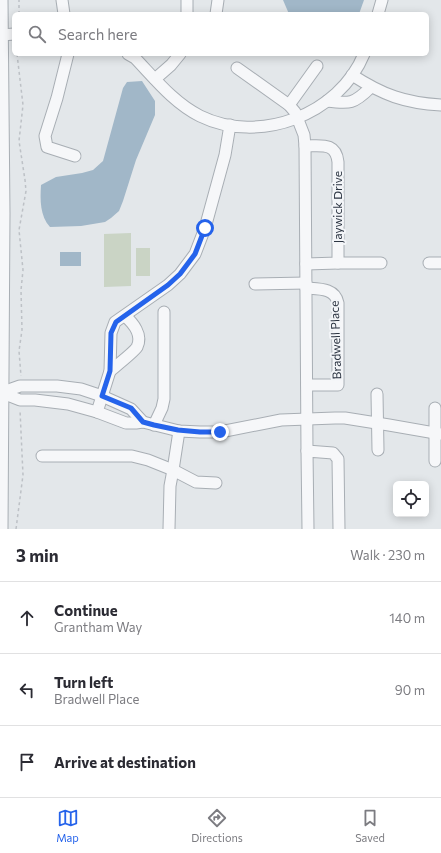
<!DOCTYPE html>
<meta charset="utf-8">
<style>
body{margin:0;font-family:Commissioner,sans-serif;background:#f2f2f3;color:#2b2b33}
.controls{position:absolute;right:12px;bottom:12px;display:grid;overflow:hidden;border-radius:6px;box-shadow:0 2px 10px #0003}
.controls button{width:36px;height:36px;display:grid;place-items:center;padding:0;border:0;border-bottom:1px solid #e1e1e2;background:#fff;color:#2b2b33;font:20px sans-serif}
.stop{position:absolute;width:12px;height:12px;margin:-9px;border:3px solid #2563eb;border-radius:50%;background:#fff}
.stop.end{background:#2563eb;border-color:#fff;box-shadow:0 1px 4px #0008}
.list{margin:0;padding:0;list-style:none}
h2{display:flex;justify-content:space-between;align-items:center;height:52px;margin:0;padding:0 16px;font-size:17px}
h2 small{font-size:13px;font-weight:400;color:#7c7c81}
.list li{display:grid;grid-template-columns:26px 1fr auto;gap:12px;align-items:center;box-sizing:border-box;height:72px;padding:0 16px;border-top:1px solid #e1e1e2}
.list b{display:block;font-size:15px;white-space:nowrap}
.list p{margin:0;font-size:13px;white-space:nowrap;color:#7c7c81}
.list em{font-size:13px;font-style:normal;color:#7c7c81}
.icon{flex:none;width:22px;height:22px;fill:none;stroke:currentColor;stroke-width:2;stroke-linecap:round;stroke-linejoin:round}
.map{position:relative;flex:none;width:441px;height:529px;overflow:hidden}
.search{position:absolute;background:#fff;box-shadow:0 2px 10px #0003;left:12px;right:12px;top:12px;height:44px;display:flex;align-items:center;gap:10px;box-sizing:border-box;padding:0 14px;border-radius:6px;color:#7c7c81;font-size:15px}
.sheet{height:268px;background:#fff}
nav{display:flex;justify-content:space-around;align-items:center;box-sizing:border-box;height:56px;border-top:1px solid #e1e1e2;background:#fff;font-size:11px;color:#7c7c81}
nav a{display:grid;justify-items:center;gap:2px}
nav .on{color:#2563eb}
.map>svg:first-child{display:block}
.green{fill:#cad4c5}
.water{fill:#a1b7c8}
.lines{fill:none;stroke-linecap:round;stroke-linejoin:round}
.minor-casing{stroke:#a8aeb4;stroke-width:13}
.path{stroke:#bdc1c6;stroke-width:1.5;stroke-dasharray:3 3;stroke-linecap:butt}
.minor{stroke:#f6f7f9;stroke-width:11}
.route{stroke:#2563eb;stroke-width:5}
.labels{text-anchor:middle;stroke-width:4;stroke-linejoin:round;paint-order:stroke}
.street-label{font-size:12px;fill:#2c3542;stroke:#f3f5f8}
</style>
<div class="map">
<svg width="441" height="529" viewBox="0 0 441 529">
<rect width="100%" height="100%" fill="#e3e7ea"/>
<g class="green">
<path d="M131 233V286L104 287V234Z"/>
<rect x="136" y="248" width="14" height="28"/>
</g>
<g class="water">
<path d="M283 0H364L359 14H289Z"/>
<path d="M142 81 155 101V115L136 160 123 201 119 211 111 218 105 222 81 226 50 227C40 216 40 200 41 185L56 177 82 173 93 170 103 161 123 88 127 82Z"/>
<rect x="60" y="252" width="21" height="14"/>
</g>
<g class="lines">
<defs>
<g id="minor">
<path d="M62 0 64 14"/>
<path d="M187 0V14"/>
<path d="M216 14 218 0"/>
<path d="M378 14 382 0"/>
<path d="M2 35 14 34"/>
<path d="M68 54 57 98 45 136 47 147 75 156"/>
<path d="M128 54 135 58C155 79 174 103 200 116 259 145 339 115 364 54"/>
<path d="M237 68 289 105 295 112 304 135 305 146 307 451"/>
<path d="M352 75C383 95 405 103 441 105"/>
<path d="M155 79 171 65 180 54"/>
<path d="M327 101C350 104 354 104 371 87"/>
<path d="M289 105 317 66"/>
<path d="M305 146C321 146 336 142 338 162V263L306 264"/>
<path d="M338 263H381"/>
<path d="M429 263H441"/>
<path d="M255 284 306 283"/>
<path d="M306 288C319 289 335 288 338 303V385H307"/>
<path d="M110 371C116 366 134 352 137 347 143 335 133 323 125 316"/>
<path d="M0 392 20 400H35L68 404 97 412 126 423H136L143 422 179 431 200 432H220L281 420 335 418H345L389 425 441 434"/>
<path d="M3 392 20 386H57L81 389 102 396 131 409 143 422"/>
<path d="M377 394 378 450"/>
<path d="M97 412 110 371 111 333 115 322 168 285 180 274 195 254 205 228 225 155 230 125"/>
<path d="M154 425 162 408 164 399V312"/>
<path d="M42 456H132L148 460 173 470 196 482 216 483"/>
<path d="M435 461V408"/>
<path d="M2 529 4 213 2 0"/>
<path d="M169 529 170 486 173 470 179 431"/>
<path d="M308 529 307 451 333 453 338 459 339 529"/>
</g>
</defs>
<use href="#minor" class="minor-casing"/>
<g class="path">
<path d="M19 14V0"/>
<path d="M17 54 23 105 19 141 25 180 26 191 19 230 23 270 21 290 22 330 19 351 21 376"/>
<path d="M16 529 23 475 20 410"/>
</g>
<use href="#minor" class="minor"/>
</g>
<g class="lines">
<path class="route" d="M205 228 195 254 180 274 168 285 116 322 111 333 110 371 102 396 131 408 143 422 154 425 178 430 200 432H220"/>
</g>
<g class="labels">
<g class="street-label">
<text transform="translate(338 207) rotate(-90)" y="4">Jaywick Drive</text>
<text transform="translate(336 340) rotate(-92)" y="4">Bradwell Place</text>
</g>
</g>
</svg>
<div class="controls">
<button><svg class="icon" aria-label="locate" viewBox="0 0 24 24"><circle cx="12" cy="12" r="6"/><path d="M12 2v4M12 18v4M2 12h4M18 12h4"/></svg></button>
</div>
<div class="stop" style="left:205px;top:228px"></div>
<div class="stop end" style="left:220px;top:432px"></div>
<div class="search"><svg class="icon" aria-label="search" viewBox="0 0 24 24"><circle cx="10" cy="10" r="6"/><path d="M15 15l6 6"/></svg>Search here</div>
</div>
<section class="sheet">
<h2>3 min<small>Walk · 230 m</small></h2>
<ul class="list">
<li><svg class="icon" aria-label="ahead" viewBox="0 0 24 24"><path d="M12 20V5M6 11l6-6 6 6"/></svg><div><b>Continue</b><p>Grantham Way</p></div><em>140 m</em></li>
<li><svg class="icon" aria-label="left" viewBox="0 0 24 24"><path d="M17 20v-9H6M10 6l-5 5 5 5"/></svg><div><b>Turn left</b><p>Bradwell Place</p></div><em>90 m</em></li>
<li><svg class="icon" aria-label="arrive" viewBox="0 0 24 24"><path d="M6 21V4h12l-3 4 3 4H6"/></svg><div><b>Arrive at destination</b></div></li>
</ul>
</section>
<nav>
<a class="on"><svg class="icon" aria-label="map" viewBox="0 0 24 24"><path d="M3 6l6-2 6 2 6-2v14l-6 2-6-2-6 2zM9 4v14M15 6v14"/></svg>Map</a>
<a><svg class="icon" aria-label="directions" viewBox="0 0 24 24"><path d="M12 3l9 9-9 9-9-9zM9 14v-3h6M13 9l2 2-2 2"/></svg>Directions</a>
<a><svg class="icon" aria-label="saved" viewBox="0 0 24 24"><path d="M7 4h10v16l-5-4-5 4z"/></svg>Saved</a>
</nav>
